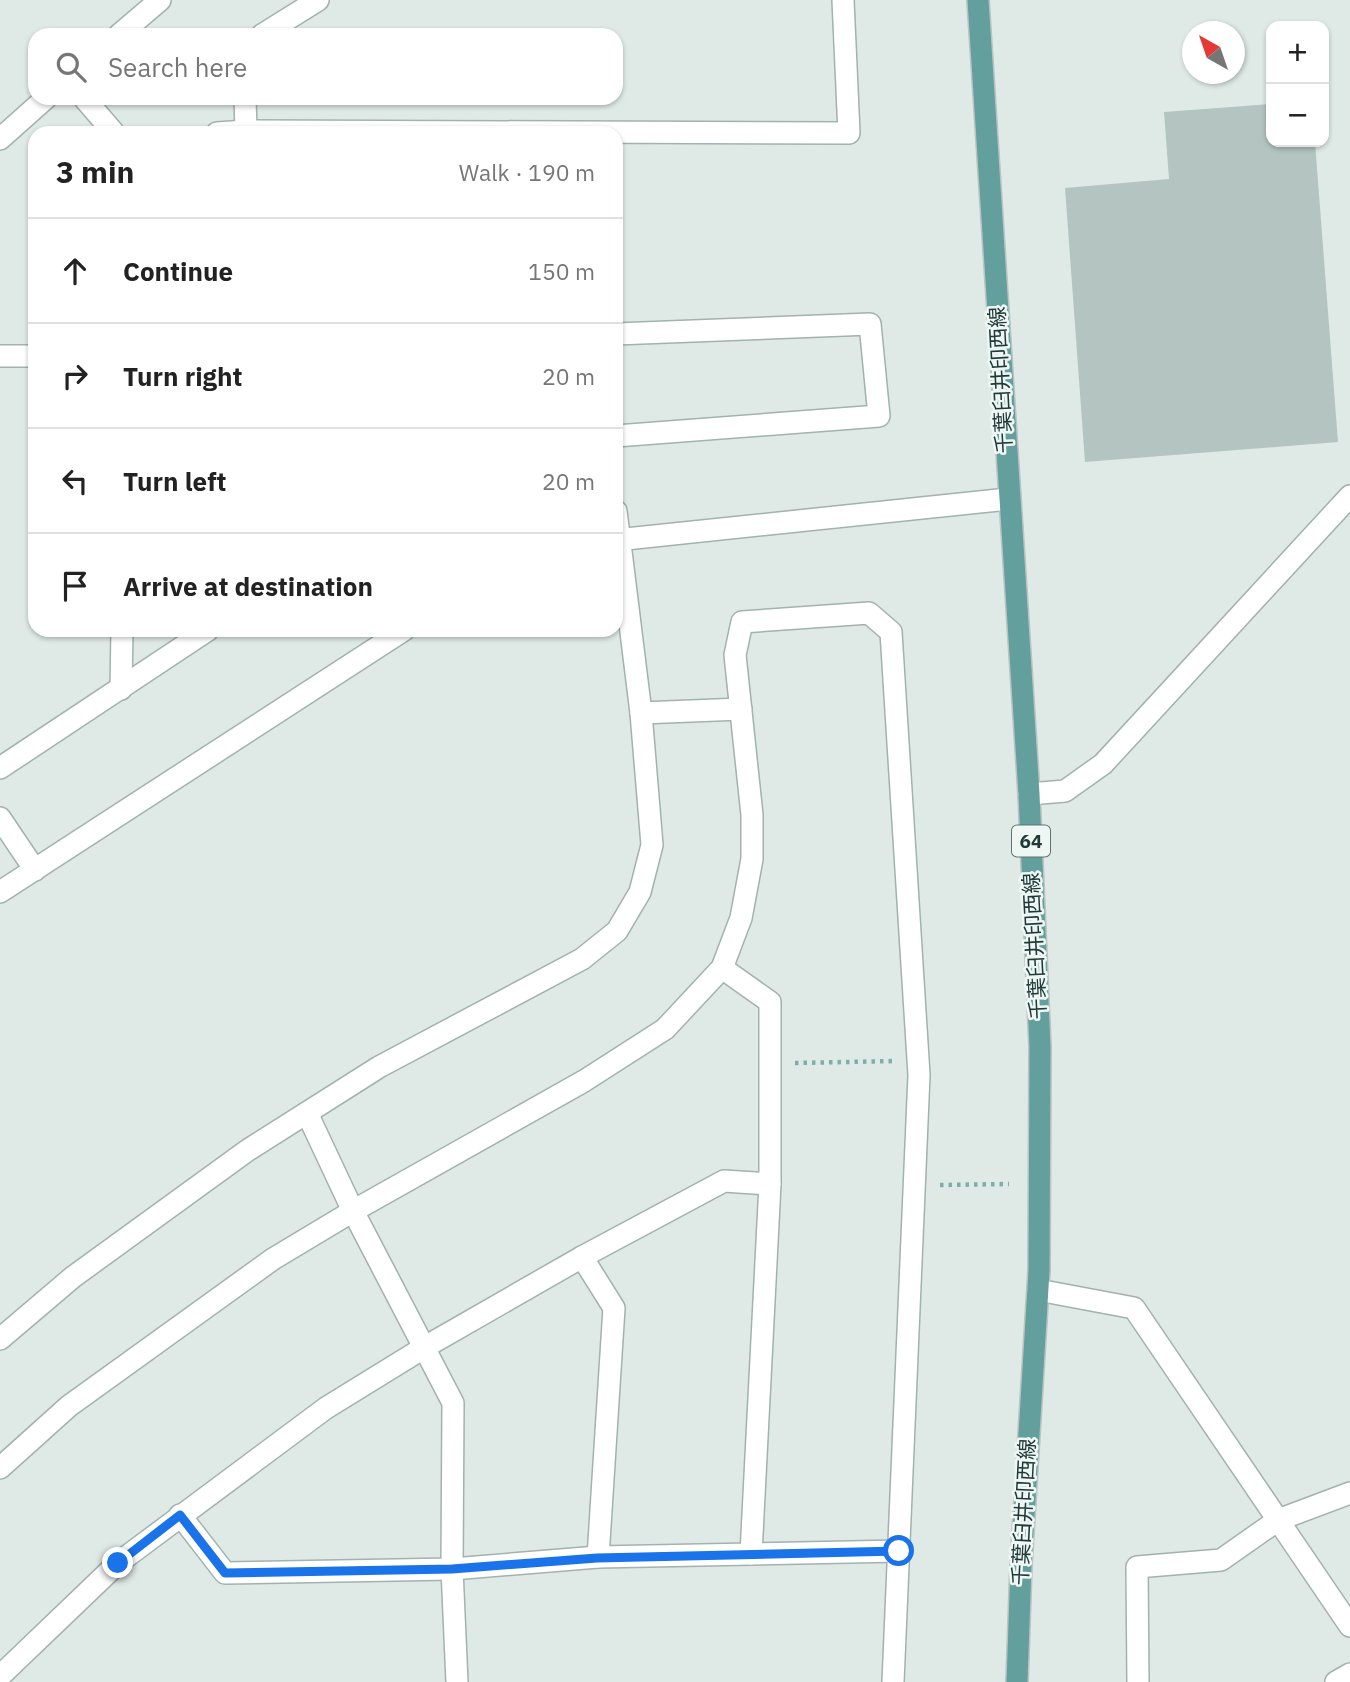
<!DOCTYPE html>
<meta charset="utf-8">
<style>
body{margin:0;font-family:"IBM Plex Sans","Noto Sans JP",sans-serif;background:#f2f2f2;color:#222}
.controls{position:absolute;right:21px;top:21px;display:grid;overflow:hidden;border-radius:14px;box-shadow:0 2px 5px #0004}
.controls button{width:63px;height:63px;display:grid;place-items:center;padding:0;border:0;border-bottom:2px solid #e0e0e0;background:#fff;color:#222;font:35px sans-serif}
.compass{position:absolute;left:1182px;top:21px;width:63px;height:63px;border-radius:50%;background:#fff;box-shadow:0 2px 5px #0004;rotate:320deg}
.stop{position:absolute;width:21px;height:21px;margin:-16px;border:5px solid #1a73e8;border-radius:50%;background:#fff}
.stop.end{background:#1a73e8;border-color:#fff;box-shadow:0 2px 7px #0008}
.list{margin:0;padding:0;list-style:none}
h2{display:flex;justify-content:space-between;align-items:center;height:91px;margin:0;padding:0 28px;font-size:30px}
h2 small{font-size:23px;font-weight:400;color:#767676}
.list li{display:grid;grid-template-columns:46px 1fr auto;gap:21px;align-items:center;box-sizing:border-box;height:105px;padding:0 28px;border-top:2px solid #e0e0e0}
.list b{display:block;font-size:26px;white-space:nowrap}
.list em{font-size:23px;font-style:normal;color:#767676}
.icon{flex:none;width:38px;height:38px;fill:none;stroke:currentColor;stroke-width:2;stroke-linecap:round;stroke-linejoin:round}
.map{position:relative;flex:none;width:1350px;height:1682px;overflow:hidden}
.search{position:absolute;background:#fff;box-shadow:0 2px 5px #0004;left:28px;top:28px;width:595px;height:77px;display:flex;align-items:center;gap:18px;box-sizing:border-box;padding:0 24px;border-radius:21px;color:#767676;font-size:26px}
.panel{position:absolute;background:#fff;box-shadow:0 2px 5px #0004;left:28px;top:126px;width:595px;height:511px;border-radius:21px}
.map>svg:first-child{display:block}
.building{fill:#b4c5c1}
.lines{fill:none;stroke-linecap:round;stroke-linejoin:round}
.minor-casing{stroke:#a2b2af;stroke-width:24}
.major-casing{stroke:#bcc4c3;stroke-width:24}
.path{stroke:#7faea9;stroke-width:4.5;stroke-dasharray:3.5 5;stroke-linecap:butt}
.minor{stroke:#fff;stroke-width:21}
.major{stroke:#63a09d;stroke-width:21}
.route{stroke:#1a73e8;stroke-width:9}
.labels{text-anchor:middle;stroke-width:5;stroke-linejoin:round;paint-order:stroke}
.shield{fill:#eff7f5;stroke:#5e7371;stroke-width:2}
.shield-label{font-size:19px;font-weight:bold;fill:#203a38}
.street-label{font-size:21px;fill:#203a38;stroke:#eff7f5}
</style>
<div class="map">
<svg width="1350" height="1682" viewBox="0 0 1350 1682">
<rect width="100%" height="100%" fill="#dfeae7"/>
<path class="building" d="M1271 104V142H1315L1338 442 1085 462 1065 188 1169 179 1164 112Z"/>
<g class="lines">
<defs>
<g id="minor">
<path d="M119 35 160 0"/>
<path d="M262 35 318 0"/>
<path d="M84 98 114 133"/>
<path d="M245 98 246 131"/>
<path d="M217 133 246 131 849 133 843 0"/>
<path d="M0 139 46 98"/>
<path d="M616 334 870 324 879 416 616 436"/>
<path d="M0 356H35"/>
<path d="M616 540 1008 499"/>
<path d="M121 689 122 630"/>
<path d="M641 713 741 709"/>
<path d="M0 768 208 630"/>
<path d="M1029 794 1065 791 1103 764 1350 496"/>
<path d="M0 818 35 870"/>
<path d="M0 892 404 630"/>
<path d="M722 968 770 1002V1184L751 1554"/>
<path d="M307 1113 353 1211 453 1403 452 1569 457 1682"/>
<path d="M582 1257 614 1308 598 1557"/>
<path d="M1038 1290 1134 1308 1350 1626"/>
<path d="M0 1339 73 1277 248 1150 379 1067 582 959 617 931 640 892 652 845 641 713 616 511"/>
<path d="M0 1468 69 1406 273 1259 353 1211 584 1081 665 1029 722 968 741 918 752 859V815L735 655 742 622 869 613 891 632 919 1075 893 1682"/>
<path d="M180 1515 225 1573 452 1569 598 1557 899 1551"/>
<path d="M0 1676 118 1563 326 1408 425 1347 582 1257 724 1181 770 1184"/>
<path d="M1138 1682 1137 1567 1221 1560 1278 1520 1350 1493"/>
<path d="M1336 1682 1350 1674"/>
</g>
<path id="major" d="M978 0 1029 794 1040 1047 1039 1271 1021 1565 1017 1682"/>
</defs>
<use href="#minor" class="minor-casing"/>
<use href="#major" class="major-casing"/>
<g class="path">
<path d="M795 1063 895 1061"/>
<path d="M940 1185 1009 1184"/>
</g>
<use href="#minor" class="minor"/>
<use href="#major" class="major"/>
</g>
<g class="lines">
<path class="route" d="M118 1563 180 1515 225 1573 452 1569 597 1558 899 1551"/>
</g>
<g class="labels">
<rect class="shield" x="1012" y="825.5" width="38" height="31" rx="5"/>
<g class="shield-label">
<text x="1031" y="848">64</text>
</g>
<g class="street-label">
<text transform="translate(1001 380) rotate(-93)" y="7">千葉臼井印西線</text>
<text transform="translate(1035 946) rotate(-93)" y="7">千葉臼井印西線</text>
<text transform="translate(1024 1512) rotate(-87)" y="7">千葉臼井印西線</text>
</g>
</g>
</svg>
<div class="controls">
<button>+</button>
<button>−</button>
</div>
<svg class="compass" viewBox="-18 -18 36 36"><path d="M0-13l5 13h-10z" fill="#e53935"/><path d="M0 13l5-13h-10z" fill="#767676"/></svg>
<div class="stop" style="left:899px;top:1551px"></div>
<div class="stop end" style="left:118px;top:1563px"></div>
<div class="search"><svg class="icon" aria-label="search" viewBox="0 0 24 24"><circle cx="10" cy="10" r="6"/><path d="M15 15l6 6"/></svg>Search here</div>
<section class="panel">
<h2>3 min<small>Walk · 190 m</small></h2>
<ul class="list">
<li><svg class="icon" aria-label="ahead" viewBox="0 0 24 24"><path d="M12 20V5M6 11l6-6 6 6"/></svg><div><b>Continue</b></div><em>150 m</em></li>
<li><svg class="icon" aria-label="right" viewBox="0 0 24 24"><path d="M7 20v-9h11M14 6l5 5-5 5"/></svg><div><b>Turn right</b></div><em>20 m</em></li>
<li><svg class="icon" aria-label="left" viewBox="0 0 24 24"><path d="M17 20v-9H6M10 6l-5 5 5 5"/></svg><div><b>Turn left</b></div><em>20 m</em></li>
<li><svg class="icon" aria-label="arrive" viewBox="0 0 24 24"><path d="M6 21V4h12l-3 4 3 4H6"/></svg><div><b>Arrive at destination</b></div></li>
</ul>
</section>
</div>
